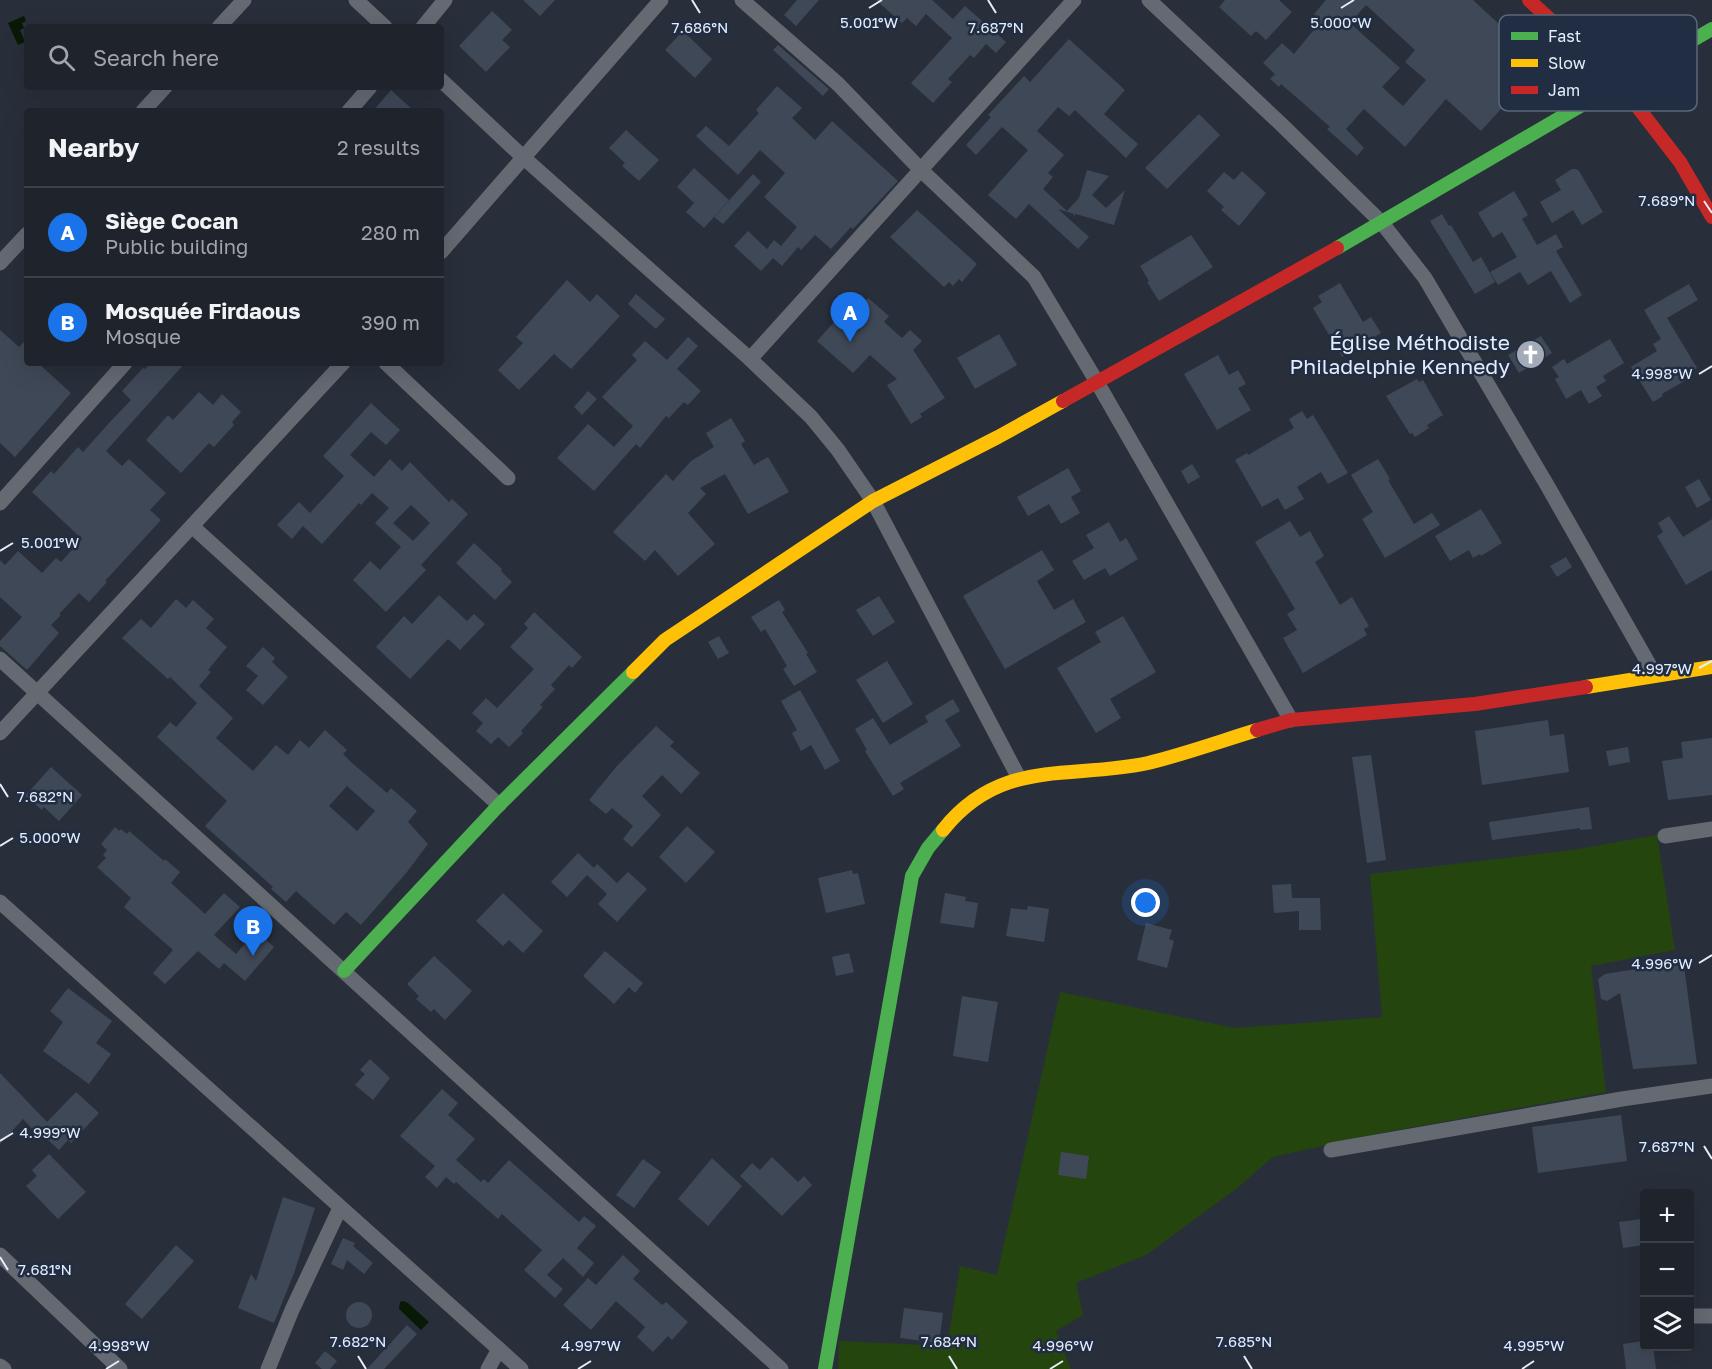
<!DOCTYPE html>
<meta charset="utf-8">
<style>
body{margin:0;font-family:"Golos Text",sans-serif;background:#262b34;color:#f1f3f6}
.controls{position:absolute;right:18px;bottom:18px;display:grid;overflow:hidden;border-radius:6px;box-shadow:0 6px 24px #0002}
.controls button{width:54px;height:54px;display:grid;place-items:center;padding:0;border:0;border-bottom:2px solid #3c4048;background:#1e232c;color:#f1f3f6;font:30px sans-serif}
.you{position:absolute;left:1146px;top:903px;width:21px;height:21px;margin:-15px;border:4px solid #fff;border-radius:50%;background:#1a73e8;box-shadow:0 0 0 9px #1a73e833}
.badge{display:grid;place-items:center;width:39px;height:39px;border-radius:50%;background:#1a73e8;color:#fff;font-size:20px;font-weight:700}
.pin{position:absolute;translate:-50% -50px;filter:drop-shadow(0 2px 3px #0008)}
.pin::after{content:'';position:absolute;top:32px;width:21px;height:18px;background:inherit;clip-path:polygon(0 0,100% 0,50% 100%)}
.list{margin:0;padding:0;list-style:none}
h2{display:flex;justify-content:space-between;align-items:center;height:78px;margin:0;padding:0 24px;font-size:26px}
h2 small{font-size:20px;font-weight:400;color:#a1a4a9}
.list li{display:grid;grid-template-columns:39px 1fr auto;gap:18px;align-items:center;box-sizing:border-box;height:90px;padding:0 24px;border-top:2px solid #3c4048}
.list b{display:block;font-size:22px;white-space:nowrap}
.list p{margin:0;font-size:20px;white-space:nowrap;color:#a1a4a9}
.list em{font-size:20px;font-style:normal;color:#a1a4a9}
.icon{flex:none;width:33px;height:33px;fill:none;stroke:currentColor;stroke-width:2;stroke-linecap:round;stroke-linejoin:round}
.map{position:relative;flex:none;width:1712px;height:1369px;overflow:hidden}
.search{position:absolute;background:#1e232c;box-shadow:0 6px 24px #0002;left:24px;top:24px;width:420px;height:66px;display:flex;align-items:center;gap:15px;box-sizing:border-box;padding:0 21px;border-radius:6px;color:#a1a4a9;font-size:22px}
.panel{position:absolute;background:#1e232c;box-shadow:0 6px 24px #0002;left:24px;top:108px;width:420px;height:258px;border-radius:6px}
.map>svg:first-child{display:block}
.green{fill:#25450f}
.water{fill:#081905}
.building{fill:#3f4857;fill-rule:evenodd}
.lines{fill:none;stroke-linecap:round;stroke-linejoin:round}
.street{stroke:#646972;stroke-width:15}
.fast{stroke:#4caf50;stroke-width:14}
.slow{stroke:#ffc107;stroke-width:14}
.jam{stroke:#c62828;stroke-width:14}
.ticks{fill:none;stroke:#e5edfc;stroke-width:2}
.labels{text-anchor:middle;stroke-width:5;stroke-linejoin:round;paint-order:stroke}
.poi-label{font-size:21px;fill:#e5edfc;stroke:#202d42;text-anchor:end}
.key{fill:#202d42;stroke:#5b677a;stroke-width:1.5}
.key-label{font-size:16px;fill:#e5edfc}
.ticks-label{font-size:15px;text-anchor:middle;fill:#e5edfc;stroke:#202d42;stroke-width:5;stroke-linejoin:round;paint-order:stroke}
</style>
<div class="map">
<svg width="1712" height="1369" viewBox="0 0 1712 1369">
<rect width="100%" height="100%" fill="#282f3a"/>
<path class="green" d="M1657 835 1675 950 1591 966 1606 1092 1381 1133 1273 1157 1236 1189 1146 1255 1076 1283 1083 1315 1056 1331 1071 1369H838L839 1341 947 1346 960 1266 997 1275 1060 992 1235 1028 1382 1017 1370 874 1572 850Z"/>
<g class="water">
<path d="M24 16 26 21 22 23 24 28 20 30 25 42 18 45 8 23Z"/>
<path d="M403 1301 408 1303 429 1322 421 1330 399 1309 400 1302Z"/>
</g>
<g class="building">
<path d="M523 0H555L540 16Z"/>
<path d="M797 0H819L796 26 784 15Z"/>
<path d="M876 0H932L953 19 965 6 1006 42 996 53 986 44 974 58 970 55 948 79 952 82 933 103 911 83 952 38 926 14 916 26 907 18 902 23Z"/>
<path d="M1225 0H1279L1292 12 1266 40 1256 31 1251 36 1219 7Z"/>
<path d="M1326 0H1473L1545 67 1551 62 1565 85 1540 101 1529 83 1511 102 1509 100 1481 131 1446 99 1405 147 1364 109 1346 129 1364 148 1357 156 1327 129 1330 127 1303 103 1281 84 1279 87 1270 79 1275 74 1263 63 1282 43 1294 54 1321 21 1314 14ZM1366 5 1415 50 1405 62 1426 80 1403 106 1382 87 1400 68 1350 23Z"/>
<path d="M492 11 512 30 502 40 510 47 486 72 459 46Z"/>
<path d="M683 31 712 59 695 78 665 50Z"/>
<path d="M1069 39 1125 90 1104 114 1138 144 1126 158 1075 110 1069 116 1058 107 1037 131 1064 155 1048 173 1053 177 1043 189 1067 211 1079 198 1087 170 1109 176 1092 195 1106 208 1125 190 1114 225 1076 214 1073 217 1074 214 1058 209 1089 237 1078 249 1029 204 1016 219 988 195 1028 150 1002 127 976 155 966 145 991 117 988 115 1024 76 1030 82Z"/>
<path d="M778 45 829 89 823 96 773 50Z"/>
<path d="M777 86 802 108 792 118 815 140 832 121 898 181 853 229 851 227 831 249 815 235 801 250 798 247 782 266 773 258 761 271 734 246 748 231 767 249 774 240 781 246 797 227 764 197 785 173 760 150 738 175 696 136 706 126 729 146 759 113 756 110Z"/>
<path d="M391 90 414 111H373Z"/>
<path d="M1199 114 1220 135 1167 189 1145 168Z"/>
<path d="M626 130 659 160 639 181 622 166 625 163 609 148Z"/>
<path d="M694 168 729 200 704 228 686 212 694 203 677 187Z"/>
<path d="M1572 169H1576L1579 171 1603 212 1582 225 1573 210 1552 223 1540 202 1561 190 1555 180Z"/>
<path d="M1242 171 1266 193 1239 226 1221 210 1224 207 1207 191 1224 172 1234 180Z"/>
<path d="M753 174 761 182 723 224 714 217Z"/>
<path d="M1514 191 1528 215 1522 219 1537 245 1556 234 1563 247 1556 251 1582 295 1570 303 1551 271 1528 285 1520 272 1498 285 1490 272 1517 257 1502 232 1493 238 1478 213Z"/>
<path d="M917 210 977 264 962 282 959 279 953 286 949 282 944 287 890 237Z"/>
<path d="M1442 214 1449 226 1451 225 1473 262 1481 257 1495 282 1475 294 1430 221Z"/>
<path d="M1191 235 1213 267 1159 301 1147 282 1149 281 1140 266Z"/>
<path d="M567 280 590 302 597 294 620 316 571 369 554 354 519 390 498 370 523 343 516 337Z"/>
<path d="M1340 283 1363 322 1371 317 1381 333 1342 357 1313 308 1322 302 1318 296Z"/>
<path d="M1689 284 1698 300 1667 318 1697 368 1686 375 1688 379 1662 394 1663 396 1653 402 1631 367 1657 351 1653 344 1661 339 1644 310Z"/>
<path d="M636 294 665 319 656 329 628 304Z"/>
<path d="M868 298 889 316 884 322 902 338 910 330 922 341 913 350 945 398 920 414 922 417 911 424 887 385 897 379 870 355 853 373 817 341 842 313 849 319Z"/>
<path d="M0 330 19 347 27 339V363H38L71 393 15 457 0 443Z"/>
<path d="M999 334 1017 365 975 389 957 358Z"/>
<path d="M1541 336 1552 353 1519 373 1508 355Z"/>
<path d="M688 337 698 346 677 369 701 391 688 405 684 402 669 418 666 416 640 448 636 444 594 491 557 458 588 424 614 447 633 426 602 397 637 360 632 355 645 341 667 360Z"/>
<path d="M1610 339 1624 363 1603 376 1606 381 1596 387 1602 396 1589 404 1581 390 1566 399 1555 379 1559 377 1552 367 1564 359 1567 364Z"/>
<path d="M1218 355 1229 375 1238 370 1246 384 1238 388 1251 410 1217 430 1184 374Z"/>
<path d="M151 363H185L106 451 122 466 129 459 166 493 150 510 161 520 105 581 107 582 89 602 79 593 59 614 61 615 51 625 59 633 27 670 0 646V641L22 617 0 597V560L5 565 18 551 42 573 56 558 61 562 82 539 32 492 51 471 54 474 78 447 83 452 110 422 131 400 122 391 143 368 145 369Z"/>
<path d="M1417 379 1419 382 1423 380 1443 415 1427 425 1429 428 1415 437 1412 433 1410 434 1386 396Z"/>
<path d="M588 391 597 399 582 415 574 407Z"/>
<path d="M199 392 213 405 222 394 241 412 232 422 234 425 214 447 209 443 181 473 146 440 168 415 173 420Z"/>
<path d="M371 403 400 430 386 445 371 432 350 455 374 477 390 459 402 471 410 462 449 502 452 499 468 514 421 565 426 570 386 612 353 580 370 561 380 570 401 547 375 523 389 508 372 493 361 505 359 503 322 544 303 526 292 539 277 525 299 502 310 513 344 476 323 456ZM411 505 430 523 413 541 393 523Z"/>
<path d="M1302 411 1307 419 1313 415 1348 473 1328 484 1321 472 1297 487 1304 499 1285 510 1278 498 1262 507 1235 460 1247 453 1248 455 1294 428 1289 419Z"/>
<path d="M731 418 745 441 741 444 754 465 768 457 789 492 748 514 725 474 700 488 706 494 688 513 715 544 678 576 655 550 645 561 613 532 666 474 673 481 691 461 714 447 706 433Z"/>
<path d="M1378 459 1390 479 1388 480 1414 524 1432 513 1440 525 1385 558 1362 519 1373 512 1351 475Z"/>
<path d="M1192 464 1200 477 1188 484 1181 471Z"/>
<path d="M1068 468 1081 491 1071 497 1080 513 1061 524 1049 504 1028 516 1017 497Z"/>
<path d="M1699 479 1711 500 1697 508 1685 487Z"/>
<path d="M1481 509 1502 543 1481 556 1480 554 1473 558 1469 550 1450 561 1435 536Z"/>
<path d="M1669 516 1683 537 1712 519V570L1686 585 1657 536 1663 532 1658 523Z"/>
<path d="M1290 521 1300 537 1310 531 1316 542 1324 556 1315 562 1340 605 1352 597 1369 626 1364 629 1367 635 1303 673 1283 638 1297 630 1287 614 1295 609 1255 542Z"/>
<path d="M1109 522 1120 542 1126 538 1138 559 1110 576 1105 568 1084 580 1072 561 1094 548 1086 535Z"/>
<path d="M474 543 502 569 501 571 512 582 495 600 456 563Z"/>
<path d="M1042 550 1054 570 1037 581 1054 610 1073 599 1086 622 1005 669 963 596Z"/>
<path d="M1566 557 1572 567 1557 577 1550 566Z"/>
<path d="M439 595 467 621 474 614 485 624 460 650 448 639 410 679 376 647 404 616 412 624Z"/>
<path d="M879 596 895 622 873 636 856 610Z"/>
<path d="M176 599 186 608 193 600 214 619 206 628 227 647 208 670 211 672 199 686 233 718 216 738 253 771 276 745 288 755 300 740 309 748 325 730 347 750 343 754 351 762 387 793 391 788 417 811 408 822 428 844 407 872 361 925 346 912 334 925 296 891 286 902 271 889 273 887 205 826 227 801 157 737 170 722 176 727 197 703 170 677 168 679 122 638 141 619 151 628ZM347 786 375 811 357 831 329 806Z"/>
<path d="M779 600 785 610 782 612 808 653 806 654 817 672 794 686 783 669 787 666 765 629 761 632 751 617Z"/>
<path d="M534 612 582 657 572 668 569 665 551 685 555 689 540 705 543 707 521 731 523 733 509 747 498 737 491 744 476 731 483 723 472 713 486 698 497 708 534 669 510 647 528 628 524 624Z"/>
<path d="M1123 616 1156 672 1110 699 1121 718 1096 733 1057 668 1101 642 1095 632Z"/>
<path d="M719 636 729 653 718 659 708 642Z"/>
<path d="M263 647 275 658 272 662 288 677 263 705 246 690 258 676 246 666Z"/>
<path d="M887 661 913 704 883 723 856 680Z"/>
<path d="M800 690 840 761 825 770 811 745 801 751 792 733 797 730 781 701Z"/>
<path d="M953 699 960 711 945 720 961 746 900 783 904 789 893 796 865 751 867 750 855 729 873 718 890 745 928 722 925 716Z"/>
<path d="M1548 720 1550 736 1564 734 1569 772 1482 785 1475 731Z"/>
<path d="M656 726 674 742 670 746 700 773 681 794 662 775 642 796 661 815 632 847 623 839 633 826 612 808 606 814 589 800 617 766Z"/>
<path d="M1712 738V795L1668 800 1662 761 1683 758 1681 742Z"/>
<path d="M1628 747 1630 762 1609 766 1606 751Z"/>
<path d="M1371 755 1386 860 1367 863 1352 757Z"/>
<path d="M51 767 82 795 59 821 44 807 42 810 25 796Z"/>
<path d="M1589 807 1592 829 1580 830V828L1492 840 1489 822Z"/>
<path d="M687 826 715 852 686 883 659 857Z"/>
<path d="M115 827 119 831 121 829 127 834 129 831 164 861 165 859 180 872 171 883 205 914 224 893 240 907 214 935 236 954 256 931 274 947 245 981 224 963 219 969 198 951 165 984 153 973 173 950 124 907 131 898 97 867 106 858 103 855 107 850 101 844Z"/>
<path d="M578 853 594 868 597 864 617 883 628 872 647 889 617 922 598 904 607 894 587 875 567 897 551 882Z"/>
<path d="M852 870 853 874 858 873 865 904 826 913 818 878Z"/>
<path d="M1291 884 1292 898H1320L1321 930H1299V911L1274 913 1272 885Z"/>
<path d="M503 893 543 931 523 953 509 940 503 946 476 921Z"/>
<path d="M945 893 966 897 965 901 978 903 974 928 940 923Z"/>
<path d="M1028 906 1049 909 1044 942 1006 936 1011 908 1027 910Z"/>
<path d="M1146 923 1172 930 1169 939 1174 941 1167 968 1137 960Z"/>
<path d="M605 951 643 983 635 993 629 987 614 1004 583 976Z"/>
<path d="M849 953 854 972 836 976 832 957Z"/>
<path d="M434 956 472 991 445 1020 434 1009 431 1012 416 999 419 996 407 984Z"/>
<path d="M1683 958 1697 1064 1633 1069 1620 993 1607 1001 1601 999 1598 979 1605 974 1643 968 1642 964Z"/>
<path d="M68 988 112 1021 96 1043 111 1054 89 1084 43 1051 63 1022 50 1011Z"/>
<path d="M962 996 998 1002 988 1062 953 1056Z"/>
<path d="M370 1059 390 1078 373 1100 355 1085 365 1074 360 1070Z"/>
<path d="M0 1073 47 1122 76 1092 99 1113 71 1143 68 1140 59 1150 37 1130 35 1132 23 1119 0 1144Z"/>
<path d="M442 1089 458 1103 448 1115 475 1139 456 1160 481 1182 484 1179 488 1183 509 1160 579 1222 584 1216 596 1226 577 1248 594 1263 583 1277 563 1258 547 1275 563 1289 555 1298 524 1270 542 1250 502 1214 498 1219 456 1182 454 1184 446 1177 437 1188 425 1177 435 1166 400 1136Z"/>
<path d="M1621 1115 1627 1161 1538 1173 1532 1127Z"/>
<path d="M1061 1152 1089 1156 1086 1179 1058 1175Z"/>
<path d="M49 1154 86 1192 58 1219 26 1186 37 1176 32 1170Z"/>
<path d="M772 1157 798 1182 804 1176 812 1185 782 1216 740 1176 752 1163 760 1170Z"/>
<path d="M712 1158 742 1186 708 1226 678 1199Z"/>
<path d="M643 1159 661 1172 634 1208 616 1195Z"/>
<path d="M283 1197 315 1208 294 1273 274 1323 238 1308 251 1274 256 1281Z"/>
<path d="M1641 1219 1644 1245 1623 1248 1619 1222Z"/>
<path d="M343 1238 355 1243 353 1246 373 1263 364 1274 347 1260 343 1270 331 1264Z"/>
<path d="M176 1245 194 1261 142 1319 125 1304Z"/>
<path d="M623 1255 640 1271 633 1279 662 1305 666 1302 688 1322 672 1340 668 1336 653 1352 637 1337 645 1327 616 1301 591 1330 563 1305 588 1278 596 1285Z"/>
<circle cx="359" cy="1315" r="13"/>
<path d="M904 1308 943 1313 939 1343 900 1338Z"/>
<path d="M407 1325 417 1334 384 1369H367Z"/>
<path d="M1644 1341V1347H1653L1656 1369H1626L1623 1344Z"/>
<path d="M325 1351 337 1361 330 1369H322L315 1363Z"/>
</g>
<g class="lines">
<g class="street">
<path d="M356 0 385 27"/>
<path d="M742 0 838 84 921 170 1034 277 1097 382 1291 720"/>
<path d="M1149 0 1283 126 1382 223 1425 278 1547 485 1655 675"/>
<path d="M219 27 244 0"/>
<path d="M423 27 445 0"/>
<path d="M441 80 524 158 750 359 811 417 838 450 873 501 1019 778"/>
<path d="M143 111 165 87"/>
<path d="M349 111 370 87"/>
<path d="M441 252 661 0"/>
<path d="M0 263 27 234"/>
<path d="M750 359 1074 0"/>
<path d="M386 363 508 478"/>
<path d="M0 503 125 363"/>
<path d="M193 527 499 805"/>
<path d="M0 659 781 1369"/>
<path d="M0 733 343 363"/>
<path d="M1665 836 1712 829"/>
<path d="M0 902 521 1369"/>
<path d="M1331 1150 1622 1099 1712 1086"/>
<path d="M0 1255 120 1369"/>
<path d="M1690 1316H1712"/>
<path d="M0 1366 4 1369"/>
<path d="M268 1369 292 1310 340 1208"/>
<path d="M488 1369 499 1349"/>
</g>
<g class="fast">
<path d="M1337 248 1712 29"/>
<path d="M344 971 499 805 633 672"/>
<path d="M825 1369 912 876 928 848 943 830"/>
</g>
<g class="slow">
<path d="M633 672 665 640 873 501 998 437 1063 401"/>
<path d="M1586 687 1712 667"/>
<path d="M943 830C1001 757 1070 780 1148 763 1185 754 1221 741 1257 730"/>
</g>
<g class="jam">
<path d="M1529 0 1619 83 1680 162 1712 217"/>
<path d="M1063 401 1337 248"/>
<path d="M1257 730 1291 720 1475 704 1586 687"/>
</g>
</g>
<path class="ticks" d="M692 0 700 13M988 0 996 13M869 8 882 0M1341 8 1354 0M1704 201 1712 213M1699 374 1712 366M0 551 13 543M1699 668 1712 661M0 784 8 797M0 846 13 838M1699 963 1712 955M0 1141 13 1133M1704 1146 1712 1159M0 1257 8 1270M358 1356 366 1369M949 1356 957 1369M1244 1356 1252 1369M106 1369 119 1361M578 1369 591 1361M1050 1369 1063 1361M1522 1369 1534 1361"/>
<defs>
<symbol id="church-disc" viewBox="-11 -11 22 22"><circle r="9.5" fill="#a3aab8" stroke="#202d42"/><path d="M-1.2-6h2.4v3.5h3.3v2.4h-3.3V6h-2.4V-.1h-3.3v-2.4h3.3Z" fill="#fff"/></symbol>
</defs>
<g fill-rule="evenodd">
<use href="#church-disc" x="1514" y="338" width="33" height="33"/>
</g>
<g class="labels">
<g class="poi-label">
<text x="1510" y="350">Église Méthodiste<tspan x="1510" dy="24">Philadelphie Kennedy</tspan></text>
</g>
</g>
<rect x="1499" y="15" width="198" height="96" rx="9" class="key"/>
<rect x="1511" y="32" width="27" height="8" fill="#4caf50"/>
<rect x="1511" y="59" width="27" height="8" fill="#ffc107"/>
<rect x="1511" y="86" width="27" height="8" fill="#c62828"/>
<g class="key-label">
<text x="1548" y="42">Fast</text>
<text x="1548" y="69">Slow</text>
<text x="1548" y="96">Jam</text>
</g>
<g class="ticks-label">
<text x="869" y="28">5.001°W</text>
<text x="1341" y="28">5.000°W</text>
<text x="700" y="33">7.686°N</text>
<text x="996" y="33">7.687°N</text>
<text x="1667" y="206">7.689°N</text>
<text x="1662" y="379">4.998°W</text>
<text x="50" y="548">5.001°W</text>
<text x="1662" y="674">4.997°W</text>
<text x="45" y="802">7.682°N</text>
<text x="50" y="843">5.000°W</text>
<text x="1662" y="969">4.996°W</text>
<text x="50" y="1138">4.999°W</text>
<text x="1667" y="1152">7.687°N</text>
<text x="45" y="1275">7.681°N</text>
<text x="358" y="1347">7.682°N</text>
<text x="949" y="1347">7.684°N</text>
<text x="1244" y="1347">7.685°N</text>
<text x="119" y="1351">4.998°W</text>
<text x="591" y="1351">4.997°W</text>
<text x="1063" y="1351">4.996°W</text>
<text x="1534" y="1351">4.995°W</text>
</g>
</svg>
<div class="controls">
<button>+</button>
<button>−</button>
<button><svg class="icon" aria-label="layers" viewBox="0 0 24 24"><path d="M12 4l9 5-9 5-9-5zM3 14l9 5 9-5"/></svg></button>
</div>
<div class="you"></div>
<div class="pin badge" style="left:850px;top:342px">A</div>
<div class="pin badge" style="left:253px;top:956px">B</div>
<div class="search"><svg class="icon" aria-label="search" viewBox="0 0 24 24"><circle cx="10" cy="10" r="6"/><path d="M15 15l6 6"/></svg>Search here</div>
<section class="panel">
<h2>Nearby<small>2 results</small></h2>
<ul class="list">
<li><span class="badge">A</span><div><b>Siège Cocan</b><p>Public building</p></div><em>280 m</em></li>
<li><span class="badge">B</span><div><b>Mosquée Firdaous</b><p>Mosque</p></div><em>390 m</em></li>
</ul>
</section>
</div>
